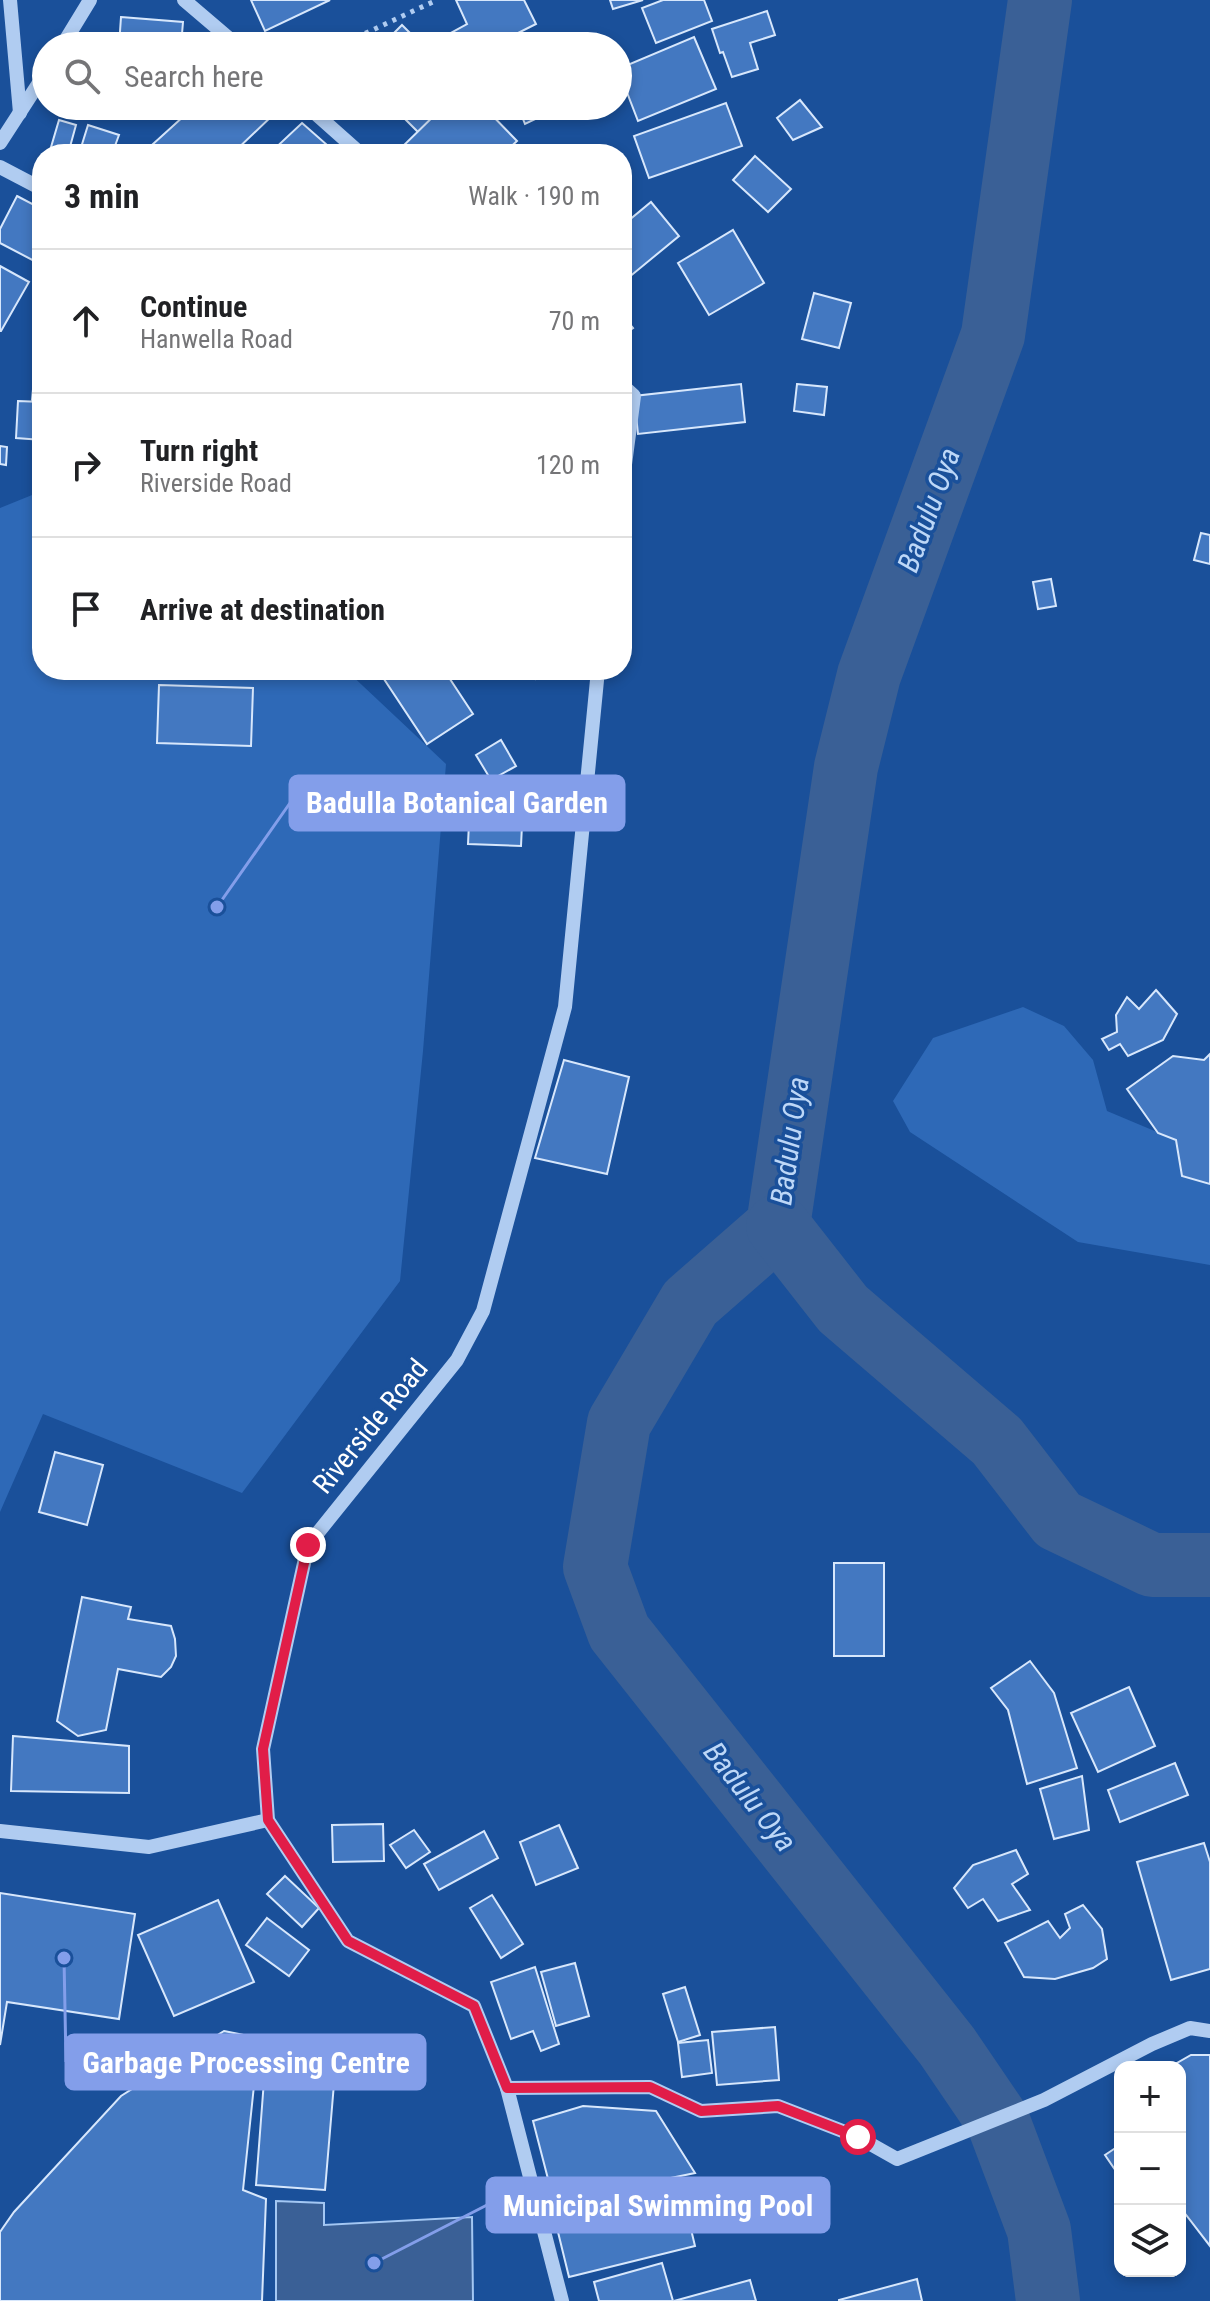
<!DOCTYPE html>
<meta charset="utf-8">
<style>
body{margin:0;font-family:"Roboto Condensed",sans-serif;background:#f6f6f6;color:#202124}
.controls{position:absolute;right:24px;bottom:24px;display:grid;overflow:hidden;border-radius:16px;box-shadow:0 4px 12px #0003}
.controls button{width:72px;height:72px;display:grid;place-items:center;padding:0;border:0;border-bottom:2px solid #e0e0e0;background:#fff;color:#202124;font:40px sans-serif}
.stop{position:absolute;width:24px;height:24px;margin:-18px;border:6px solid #e11d48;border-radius:50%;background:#fff}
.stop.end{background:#e11d48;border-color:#fff;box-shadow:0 2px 8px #0008}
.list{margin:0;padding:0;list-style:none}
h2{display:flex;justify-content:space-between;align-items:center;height:104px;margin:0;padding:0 32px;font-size:34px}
h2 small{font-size:26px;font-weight:400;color:#757577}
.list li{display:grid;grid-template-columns:52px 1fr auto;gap:24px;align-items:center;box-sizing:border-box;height:144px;padding:0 32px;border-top:2px solid #e0e0e0}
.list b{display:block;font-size:30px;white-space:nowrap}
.list p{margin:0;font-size:26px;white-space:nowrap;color:#757577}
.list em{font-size:26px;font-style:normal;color:#757577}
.icon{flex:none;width:44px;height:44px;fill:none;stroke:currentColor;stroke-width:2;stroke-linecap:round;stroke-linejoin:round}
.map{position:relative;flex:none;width:1210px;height:2301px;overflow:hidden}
.search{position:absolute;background:#fff;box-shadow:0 4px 12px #0003;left:32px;top:32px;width:600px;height:88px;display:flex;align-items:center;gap:20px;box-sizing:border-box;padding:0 28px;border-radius:44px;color:#757577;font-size:30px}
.panel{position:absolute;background:#fff;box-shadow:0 4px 12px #0003;left:32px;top:144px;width:600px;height:536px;border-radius:32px}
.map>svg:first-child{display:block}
.green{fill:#2e69b7}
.water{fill:#3a6096;stroke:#a3c7f3;stroke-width:2}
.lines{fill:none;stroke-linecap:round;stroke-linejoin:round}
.river{stroke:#3a6096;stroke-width:64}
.building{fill:#4378c1;stroke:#d7e7fc;stroke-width:2}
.path{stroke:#b0ccf1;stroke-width:5;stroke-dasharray:4 6;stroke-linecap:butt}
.minor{stroke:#b0ccf1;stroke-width:14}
.route{stroke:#e11d48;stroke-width:10}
.labels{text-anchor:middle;stroke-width:7;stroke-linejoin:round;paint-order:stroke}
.street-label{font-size:28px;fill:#fff;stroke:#1a509a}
.water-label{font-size:30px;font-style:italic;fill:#bdd7f7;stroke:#1a509a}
.leader{fill:none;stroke:#839eea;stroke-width:3}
.callout-dot{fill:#839eea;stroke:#1a509a;stroke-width:3}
.callout{fill:#839eea;stroke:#839eea;stroke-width:3}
.callout-label{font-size:30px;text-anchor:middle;font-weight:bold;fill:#fff}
</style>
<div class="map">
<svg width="1210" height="2301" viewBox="0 0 1210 2301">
<rect width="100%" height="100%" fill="#1a509a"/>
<g class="green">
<path d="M42 491V670H346L446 764 423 1051 400 1281 242 1493 43 1414 0 1512V508Z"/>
<path d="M1023 1007 1064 1026 1093 1060 1107 1111 1176 1140 1182 1176 1210 1182V1265L1078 1242 910 1132 893 1101 933 1038Z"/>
</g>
<path class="water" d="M276 2201 324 2203V2225L472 2217 473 2301H276Z"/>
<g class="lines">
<g class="river">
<path d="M1040 0 993 335 869 675 846 767 778 1226 690 1303 619 1423 595 1567 619 1632 947 2046 998 2121 1039 2230 1048 2301"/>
<path d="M778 1226 843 1309 997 1441 1058 1520 1152 1565H1210"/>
</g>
</g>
<g class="building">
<path d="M251 0H330L265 31Z"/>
<path d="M456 0H524L536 24 510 37 514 46H455L449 34 467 24Z"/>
<path d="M610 0H643L613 9Z"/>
<path d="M663 0H704L712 21 656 43 642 8Z"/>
<path d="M767 11 775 35 750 43 758 69 732 77 723 52 720 53 712 29Z"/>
<path d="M121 17 183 22 181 46H119Z"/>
<path d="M402 25 423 46H381Z"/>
<path d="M694 37 716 89 638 121 618 69Z"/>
<path d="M800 100 822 127 793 140 777 118Z"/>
<path d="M726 103 742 146 649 178 634 136Z"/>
<path d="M121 106H161V111L121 110Z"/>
<path d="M195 106H266L274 114 232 154H142Z"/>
<path d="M392 106H444L418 132Z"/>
<path d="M444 106H483L517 141 503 154H403L399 150Z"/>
<path d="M505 106H545L548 113 525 124 521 114 511 118Z"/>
<path d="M59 120 76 125 68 154H49Z"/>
<path d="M302 123 335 152 333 154H269Z"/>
<path d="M88 125 119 135 112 154H79Z"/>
<path d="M755 156 791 189 768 212 733 180Z"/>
<path d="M17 196 42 209V265L0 243V229Z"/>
<path d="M651 202 679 236 622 283V226Z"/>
<path d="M733 230 764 283 709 315 678 263Z"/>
<path d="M0 266 29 282 1 331H0Z"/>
<path d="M814 293 851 303 839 348 802 339Z"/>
<path d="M622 314 633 328 622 336Z"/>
<path d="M36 357H42V402L32 400Z"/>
<path d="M741 384 745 422 638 434 634 396Z"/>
<path d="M797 384 827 387 824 415 794 411Z"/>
<path d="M18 401 42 402V440L16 438Z"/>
<path d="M0 446 7 447 6 465 0 464Z"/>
<path d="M1201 533 1210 535V564L1194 560Z"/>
<path d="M1051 579 1056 606 1038 609 1033 582Z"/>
<path d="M378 670H444L473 714 427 744Z"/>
<path d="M532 670H559L536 679Z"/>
<path d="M159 685 253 688 251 746 157 743Z"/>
<path d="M501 740 516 766 491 780 476 755Z"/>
<path d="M470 802 523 804 521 846 468 844Z"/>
<path d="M1156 990 1177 1014 1163 1040 1128 1056 1120 1044 1109 1050 1102 1039 1117 1032 1116 1015 1127 997 1139 1009Z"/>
<path d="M1210 1054V1184L1182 1176 1176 1140 1158 1133 1127 1089 1173 1056 1204 1060Z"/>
<path d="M564 1060 629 1077 607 1174 535 1158Z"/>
<path d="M55 1452 103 1465 87 1525 39 1512Z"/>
<rect x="834" y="1563" width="50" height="93"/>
<path d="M82 1597 131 1607 128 1619 171 1626 175 1639 176 1656 171 1667 161 1677 118 1669 106 1730 78 1736 57 1721Z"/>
<path d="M1030 1661 1054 1693 1077 1768 1027 1784 1008 1710 991 1688Z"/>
<path d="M1129 1687 1155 1746 1098 1772 1071 1713Z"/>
<path d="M13 1736 129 1746V1793L11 1791Z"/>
<path d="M1175 1763 1188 1795 1120 1822 1108 1790Z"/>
<path d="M1082 1776 1089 1830 1054 1839 1040 1789Z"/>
<path d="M383 1824 384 1861 333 1862 332 1825Z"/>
<path d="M559 1825 578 1868 536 1885 520 1842Z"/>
<path d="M414 1830 430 1852 406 1868 390 1845Z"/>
<path d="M484 1831 498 1858 439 1890 424 1864Z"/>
<path d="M1204 1843 1210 1862V1969L1171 1980 1137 1862Z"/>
<path d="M1016 1850 1028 1874 1012 1884 1030 1910 998 1921 983 1899 968 1908 954 1888 973 1865Z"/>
<path d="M285 1876 319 1908 302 1927 267 1894Z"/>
<path d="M0 1893 135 1914 119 2019 7 2002 0 2045Z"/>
<path d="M492 1895 523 1944 501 1958 470 1908Z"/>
<path d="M218 1900 254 1982 174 2016 138 1935Z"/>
<path d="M1083 1905 1102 1929 1107 1959 1093 1968 1055 1979 1024 1977 1005 1943 1048 1921 1060 1938 1070 1928 1065 1914Z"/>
<path d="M267 1918 309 1950 289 1976 246 1945Z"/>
<path d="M575 1963 589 2016 556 2026 541 1972Z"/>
<path d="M535 1967 559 2044 541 2051 533 2031 511 2039 491 1982Z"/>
<path d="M685 1987 700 2035 678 2042 663 1994Z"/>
<path d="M775 2027 779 2080 717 2085 712 2032Z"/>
<path d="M224 2031 259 2038 243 2190 266 2199 262 2301H0V2232L14 2212 121 2096Z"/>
<path d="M708 2040 712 2073 682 2077 678 2043Z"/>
<path d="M266 2054 336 2060 325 2190 256 2185Z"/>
<path d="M1191 2055H1210V2246L1180 2207V2067H1170Z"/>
<path d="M583 2106 656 2111 695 2173 554 2202 533 2121Z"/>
<path d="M1120 2145V2177L1105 2155Z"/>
<path d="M670 2201 689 2221 695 2246 569 2277 557 2228Z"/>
<path d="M662 2263 673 2301H599L594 2282Z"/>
<path d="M917 2279 922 2301H839V2300Z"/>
<path d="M750 2280 756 2301H674Z"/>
</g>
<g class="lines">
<path class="path" d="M338 46 437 0"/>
<g class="minor">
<path d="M10 0 20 113"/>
<path d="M184 0 238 46"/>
<path d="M62 46 90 0"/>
<path d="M307 106 361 154"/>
<path d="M0 143 46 72"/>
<path d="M0 167 42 189"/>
<path d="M622 385 634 396 622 487"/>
<path d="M0 1831 149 1847 268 1820"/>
<path d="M507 2088 650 2087 701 2111 778 2106 858 2137 897 2159 1044 2100 1152 2044 1190 2028 1210 2031"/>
<path d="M562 2301 507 2088 474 2006 348 1941 268 1820 263 1749 308 1545 457 1360 483 1311 565 1007 598 670"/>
</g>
</g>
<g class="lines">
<path class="route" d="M308 1545 263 1749 268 1820 348 1941 474 2006 507 2088 650 2087 701 2111 778 2106 858 2137"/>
</g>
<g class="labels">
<g class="street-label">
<text transform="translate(370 1426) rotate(-51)" y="10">Riverside Road</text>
</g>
<g class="water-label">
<text transform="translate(929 510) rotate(-70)" y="10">Badulu Oya</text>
<text transform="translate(790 1141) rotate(-82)" y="10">Badulu Oya</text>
<text transform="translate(750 1797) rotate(52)" y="10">Badulu Oya</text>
</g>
</g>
<path class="leader" d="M217 907L290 803M64 1958L66 2062M374 2263L487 2205"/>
<g class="callout-dot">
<circle cx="217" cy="907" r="8"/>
<circle cx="64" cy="1958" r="8"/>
<circle cx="374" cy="2263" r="8"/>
</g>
<g class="callout">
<rect x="290" y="776" width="334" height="54" rx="8"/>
<rect x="66" y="2035" width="359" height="54" rx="8"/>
<rect x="487" y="2178" width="342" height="54" rx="8"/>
</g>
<g class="callout-label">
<text x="457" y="813">Badulla Botanical Garden</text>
<text x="246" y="2073">Garbage Processing Centre</text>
<text x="658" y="2216">Municipal Swimming Pool</text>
</g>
</svg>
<div class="controls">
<button>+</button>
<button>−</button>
<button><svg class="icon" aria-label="layers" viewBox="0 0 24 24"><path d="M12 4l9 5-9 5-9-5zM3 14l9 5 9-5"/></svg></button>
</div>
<div class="stop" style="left:858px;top:2137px"></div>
<div class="stop end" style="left:308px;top:1545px"></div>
<div class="search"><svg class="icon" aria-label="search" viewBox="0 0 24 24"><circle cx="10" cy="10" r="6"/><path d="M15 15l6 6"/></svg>Search here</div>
<section class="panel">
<h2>3 min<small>Walk · 190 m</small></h2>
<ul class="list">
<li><svg class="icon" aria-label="ahead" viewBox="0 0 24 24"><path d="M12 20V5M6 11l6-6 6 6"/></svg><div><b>Continue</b><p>Hanwella Road</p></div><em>70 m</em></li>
<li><svg class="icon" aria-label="right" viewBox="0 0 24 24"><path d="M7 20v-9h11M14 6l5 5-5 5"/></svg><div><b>Turn right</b><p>Riverside Road</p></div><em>120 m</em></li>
<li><svg class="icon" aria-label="arrive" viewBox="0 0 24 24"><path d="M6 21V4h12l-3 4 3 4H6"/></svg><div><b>Arrive at destination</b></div></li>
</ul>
</section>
</div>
